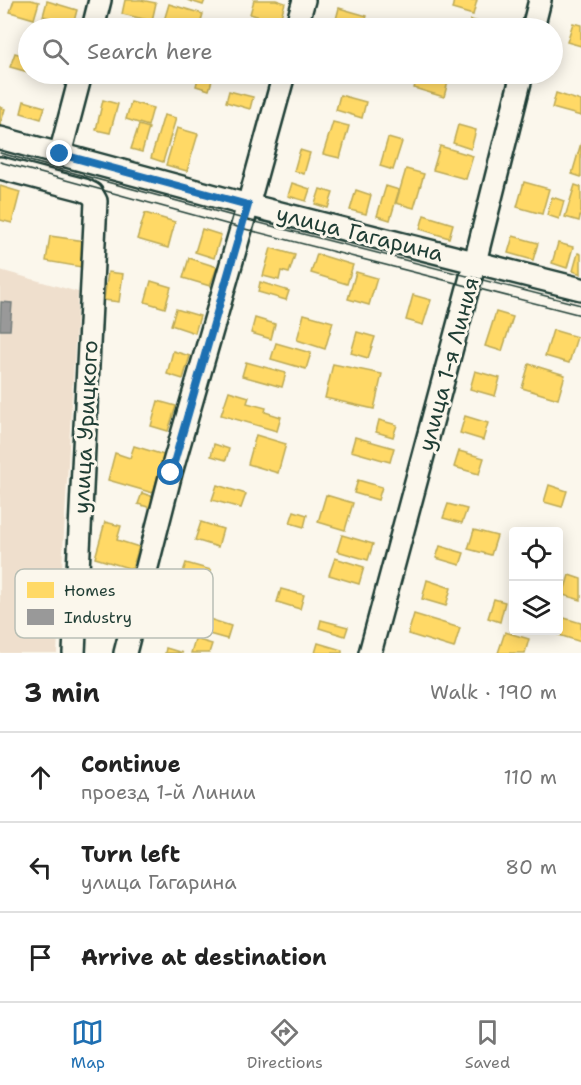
<!DOCTYPE html>
<meta charset="utf-8">
<style>
body{margin:0;font-family:"Shantell Sans",sans-serif;background:#f6f6f6;color:#222}
.controls{position:absolute;right:18px;bottom:18px;display:grid;overflow:hidden;border-radius:6px;box-shadow:0 3px 15px #0003}
.controls button{width:54px;height:54px;display:grid;place-items:center;padding:0;border:0;border-bottom:2px solid #e0e0e0;background:#fff;color:#222;font:30px sans-serif}
.stop{position:absolute;width:18px;height:18px;margin:-14px;border:4px solid #1f6fb2;border-radius:50%;background:#fff}
.stop.end{background:#1f6fb2;border-color:#fff;box-shadow:0 2px 6px #0008}
.list{margin:0;padding:0;list-style:none}
h2{display:flex;justify-content:space-between;align-items:center;height:78px;margin:0;padding:0 24px;font-size:26px}
h2 small{font-size:20px;font-weight:400;color:#767676}
.list li{display:grid;grid-template-columns:39px 1fr auto;gap:18px;align-items:center;box-sizing:border-box;height:90px;padding:0 24px;border-top:2px solid #e0e0e0}
.list b{display:block;font-size:22px;white-space:nowrap}
.list p{margin:0;font-size:20px;white-space:nowrap;color:#767676}
.list em{font-size:20px;font-style:normal;color:#767676}
.icon{flex:none;width:33px;height:33px;fill:none;stroke:currentColor;stroke-width:2;stroke-linecap:round;stroke-linejoin:round}
.map{position:relative;flex:none;width:581px;height:653px;overflow:hidden}
.search{position:absolute;background:#fff;box-shadow:0 3px 15px #0003;left:18px;right:18px;top:18px;height:66px;display:flex;align-items:center;gap:15px;box-sizing:border-box;padding:0 21px;border-radius:33px;color:#767676;font-size:22px}
.sheet{height:348px;background:#fff}
nav{display:flex;justify-content:space-around;align-items:center;box-sizing:border-box;height:84px;border-top:2px solid #e0e0e0;background:#fff;font-size:16px;color:#767676}
nav a{display:grid;justify-items:center;gap:3px}
nav .on{color:#1f6fb2}
.map>svg:first-child{display:block}
.built{fill:#efdfcd}
.homes{fill:#ffd966;stroke:#bcaa57;stroke-width:1.5}
.industry{fill:#999;stroke:#747d7b;stroke-width:1.5}
.lines{fill:none;stroke-linecap:round;stroke-linejoin:round}
.minor-casing{stroke:#1f3d34;stroke-width:26}
.minor{stroke:#fbf7ec;stroke-width:21}
.tram{stroke:#1f3d34;stroke-width:1.5}
.route{stroke:#1f6fb2;stroke-width:8}
.labels{text-anchor:middle;stroke-width:6;stroke-linejoin:round;paint-order:stroke}
.street-label{font-size:22px;fill:#1f3d34;stroke:#fbf7ec}
.key{fill:#fbf7ec;stroke:#b9bfb5;stroke-width:1.5}
.key-label{font-size:16px;fill:#1f3d34}
</style>
<div class="map">
<svg width="581" height="653" viewBox="0 0 581 653">
<rect width="100%" height="100%" fill="#fbf7ec"/>
<filter id="ink" filterUnits="userSpaceOnUse"><feTurbulence type="fractalNoise" baseFrequency=".0167" numOctaves="2"/><feDisplacementMap in="SourceGraphic" scale="12" xChannelSelector="R" yChannelSelector="G"/><feConvolveMatrix kernelMatrix="1 2 1 2 8 2 1 2 1" color-interpolation-filters="sRGB"/></filter>
<g filter="url(#ink)">
<path class="built" d="M0 270 78 292 57 653H0Z"/>
<g class="homes">
<path d="M14 0H31L39 2 34 19 10 12Z"/>
<path d="M125 0H141L156 3 152 21 122 14Z"/>
<path d="M187 0H205L203 5Z"/>
<path d="M254 0H276L285 3 279 23 250 14Z"/>
<path d="M454 0H477L473 15 452 9Z"/>
<path d="M47 1 77 10 73 25 43 16Z"/>
<path d="M169 4 203 14 199 28H177L163 24Z"/>
<path d="M339 8 367 16 363 28H354L335 23Z"/>
<path d="M471 20 500 28H468Z"/>
<path d="M131 21 156 28H129Z"/>
<path d="M237 23 257 28H235Z"/>
<path d="M573 23 581 25V46L567 42Z"/>
<path d="M15 53 28 57V72L10 67Z"/>
<path d="M33 74H54L53 79Z"/>
<path d="M120 74H141L139 81 119 75Z"/>
<path d="M199 74H214L209 90 196 86Z"/>
<path d="M418 74H450L444 97 414 88Z"/>
<path d="M229 91 253 97 250 109 226 102Z"/>
<path d="M556 93 581 101V116L552 108Z"/>
<path d="M340 95 366 102 362 118 336 110Z"/>
<path d="M103 100 118 104 110 133 96 130Z"/>
<path d="M24 101 45 107 41 119 21 113Z"/>
<path d="M131 102 153 108 148 126 126 119Z"/>
<path d="M0 107 5 109 0 126Z"/>
<path d="M164 115 176 118 163 162 151 158Z"/>
<path d="M333 122 349 126 340 158 323 154Z"/>
<path d="M139 125 149 128 142 152 131 149Z"/>
<path d="M458 125 476 130 471 149 453 143Z"/>
<path d="M177 128 198 134 187 171 166 165Z"/>
<path d="M388 138 402 142 393 170 380 166Z"/>
<path d="M581 143V177L572 174Z"/>
<path d="M440 146 473 156 466 179 433 170Z"/>
<path d="M300 150 310 153 304 174 294 171Z"/>
<path d="M406 169 424 174 414 208 396 203Z"/>
<path d="M524 182 549 189 542 214 517 207Z"/>
<path d="M292 183 310 189 306 201 288 196Z"/>
<path d="M575 185 581 187V213L579 221 565 217Z"/>
<path d="M0 186 20 192 12 223 0 220Z"/>
<path d="M386 186 399 190 390 220 377 216Z"/>
<path d="M320 189 333 193 328 208 315 204Z"/>
<path d="M356 190 371 195 366 214 350 210Z"/>
<path d="M552 197 564 201 559 219 547 215Z"/>
<path d="M145 213 175 222 168 248 137 239Z"/>
<path d="M424 215 453 224 449 238 420 229Z"/>
<path d="M202 229 221 235 214 258 195 252Z"/>
<path d="M50 236 85 241 81 267 46 261Z"/>
<path d="M513 236 538 243 533 260 508 253Z"/>
<path d="M558 243 573 247 567 268 552 263Z"/>
<path d="M271 248 295 255 289 273 281 271 279 280 263 276Z"/>
<path d="M578 253 581 254V274L573 271Z"/>
<path d="M317 254 353 265 347 284 311 273Z"/>
<path d="M189 258 217 267 210 286 183 278Z"/>
<path d="M108 272 123 274 119 302 104 300Z"/>
<path d="M356 272 377 278 369 305 348 299Z"/>
<path d="M151 281 171 287 165 308 145 302Z"/>
<path d="M260 282 289 291 286 300 258 292Z"/>
<path d="M413 295 431 300 423 325 406 320Z"/>
<path d="M176 309 200 316 195 333 171 325Z"/>
<path d="M496 312 513 317 502 351 485 346Z"/>
<path d="M304 314 333 322 325 349 297 340Z"/>
<path d="M255 318 275 324 271 339 251 333Z"/>
<path d="M553 330 577 337 569 363 545 356Z"/>
<path d="M357 332 375 337 368 358 351 353Z"/>
<path d="M276 343 311 353 306 369 271 359Z"/>
<path d="M173 351 190 356 183 379 167 374Z"/>
<path d="M246 362 286 373 282 387 242 376Z"/>
<path d="M333 364 382 374 374 409 325 398Z"/>
<path d="M529 364 565 375 558 399 522 388Z"/>
<path d="M475 371 500 378 495 396 470 389Z"/>
<path d="M229 391 249 397 247 403 266 408 265 412 281 417 277 431 221 415Z"/>
<path d="M158 401 176 406 168 431 151 426Z"/>
<path d="M465 416 488 423 483 440 460 433Z"/>
<path d="M379 420 397 425 393 437 376 432Z"/>
<path d="M256 435 286 444 278 473 248 464Z"/>
<path d="M355 437 394 448 390 462 351 451Z"/>
<path d="M214 444 229 449 226 460 211 456Z"/>
<path d="M134 446 164 455 153 493 108 480 115 453 130 458Z"/>
<path d="M459 451 484 458 479 474 454 467Z"/>
<path d="M358 480 382 487 378 500 354 493Z"/>
<path d="M217 485 246 494 241 508 212 500Z"/>
<path d="M549 485 567 491 562 507 544 502Z"/>
<path d="M142 493 154 497 151 508 138 504Z"/>
<path d="M326 495 353 503 345 530 318 522Z"/>
<path d="M448 504 467 509 462 523 443 518Z"/>
<path d="M294 511 307 515 304 527 290 523Z"/>
<path d="M105 522 121 526 117 540 139 547 132 569 95 558Z"/>
<path d="M201 522 223 529 218 547 195 540Z"/>
<path d="M474 530 497 536 491 555 468 549Z"/>
<path d="M342 535 373 544 368 560 337 551Z"/>
<path d="M440 546 464 553 460 565 436 558Z"/>
<path d="M335 558 364 567 359 584 329 575Z"/>
<path d="M186 563 211 570 207 583 182 575Z"/>
<path d="M569 575 581 579V600L563 595Z"/>
<path d="M427 580 451 588 446 606 422 599Z"/>
<path d="M281 589 304 595 300 609 277 602Z"/>
<path d="M494 599 505 602 500 622 488 618Z"/>
<path d="M414 614 460 628 454 648 408 634Z"/>
<path d="M203 617 231 626 227 639 198 631Z"/>
<path d="M561 617 581 623V642L556 634 558 630Z"/>
<path d="M321 620 348 627 345 636 319 628Z"/>
<path d="M505 632 529 639 525 653H498Z"/>
<path d="M195 639 212 644 209 653H191Z"/>
<path d="M318 643 342 650V653H315Z"/>
<path d="M166 648 183 653H165Z"/>
</g>
<path class="industry" d="M1 302 12 303 10 330H0Z"/>
<g class="lines">
<defs>
<g id="minor">
<path d="M93 28 100 0"/>
<path d="M296 28 304 0"/>
<path d="M533 28 540 0"/>
<path d="M0 138 248 205 581 289"/>
<path d="M60 154 81 74"/>
<path d="M0 168 84 190 92 194 96 201 74 653"/>
<path d="M125 653 171 473 248 205 284 74"/>
<path d="M370 653 475 262 522 74"/>
</g>
</defs>
<use href="#minor" class="minor-casing"/>
<use href="#minor" class="minor"/>
<g class="tram">
<path d="M0 153 244 219 581 305"/>
<path d="M0 162 241 228 581 315"/>
</g>
</g>
</g>
<g class="lines" filter="url(#ink)">
<path class="route" d="M60 154 248 205 171 473"/>
</g>
<g class="labels">
<g class="street-label">
<text transform="translate(360 233) rotate(14)" y="8">улица Гагарина</text>
<text transform="translate(448 364) rotate(-75)" y="8">улица 1-я Линия</text>
<text transform="translate(85 427) rotate(-87)" y="8">улица Урицкого</text>
</g>
</g>
<rect x="15" y="569" width="198" height="69" rx="9" class="key"/>
<rect x="27" y="582" width="27" height="16" fill="#ffd966"/>
<rect x="27" y="609" width="27" height="16" fill="#999"/>
<g class="key-label">
<text x="64" y="596">Homes</text>
<text x="64" y="623">Industry</text>
</g>
</svg>
<div class="controls">
<button><svg class="icon" aria-label="locate" viewBox="0 0 24 24"><circle cx="12" cy="12" r="6"/><path d="M12 2v4M12 18v4M2 12h4M18 12h4"/></svg></button>
<button><svg class="icon" aria-label="layers" viewBox="0 0 24 24"><path d="M12 4l9 5-9 5-9-5zM3 14l9 5 9-5"/></svg></button>
</div>
<div class="stop" style="left:171px;top:473px"></div>
<div class="stop end" style="left:60px;top:154px"></div>
<div class="search"><svg class="icon" aria-label="search" viewBox="0 0 24 24"><circle cx="10" cy="10" r="6"/><path d="M15 15l6 6"/></svg>Search here</div>
</div>
<section class="sheet">
<h2>3 min<small>Walk · 190 m</small></h2>
<ul class="list">
<li><svg class="icon" aria-label="ahead" viewBox="0 0 24 24"><path d="M12 20V5M6 11l6-6 6 6"/></svg><div><b>Continue</b><p>проезд 1-й Линии</p></div><em>110 m</em></li>
<li><svg class="icon" aria-label="left" viewBox="0 0 24 24"><path d="M17 20v-9H6M10 6l-5 5 5 5"/></svg><div><b>Turn left</b><p>улица Гагарина</p></div><em>80 m</em></li>
<li><svg class="icon" aria-label="arrive" viewBox="0 0 24 24"><path d="M6 21V4h12l-3 4 3 4H6"/></svg><div><b>Arrive at destination</b></div></li>
</ul>
</section>
<nav>
<a class="on"><svg class="icon" aria-label="map" viewBox="0 0 24 24"><path d="M3 6l6-2 6 2 6-2v14l-6 2-6-2-6 2zM9 4v14M15 6v14"/></svg>Map</a>
<a><svg class="icon" aria-label="directions" viewBox="0 0 24 24"><path d="M12 3l9 9-9 9-9-9zM9 14v-3h6M13 9l2 2-2 2"/></svg>Directions</a>
<a><svg class="icon" aria-label="saved" viewBox="0 0 24 24"><path d="M7 4h10v16l-5-4-5 4z"/></svg>Saved</a>
</nav>
